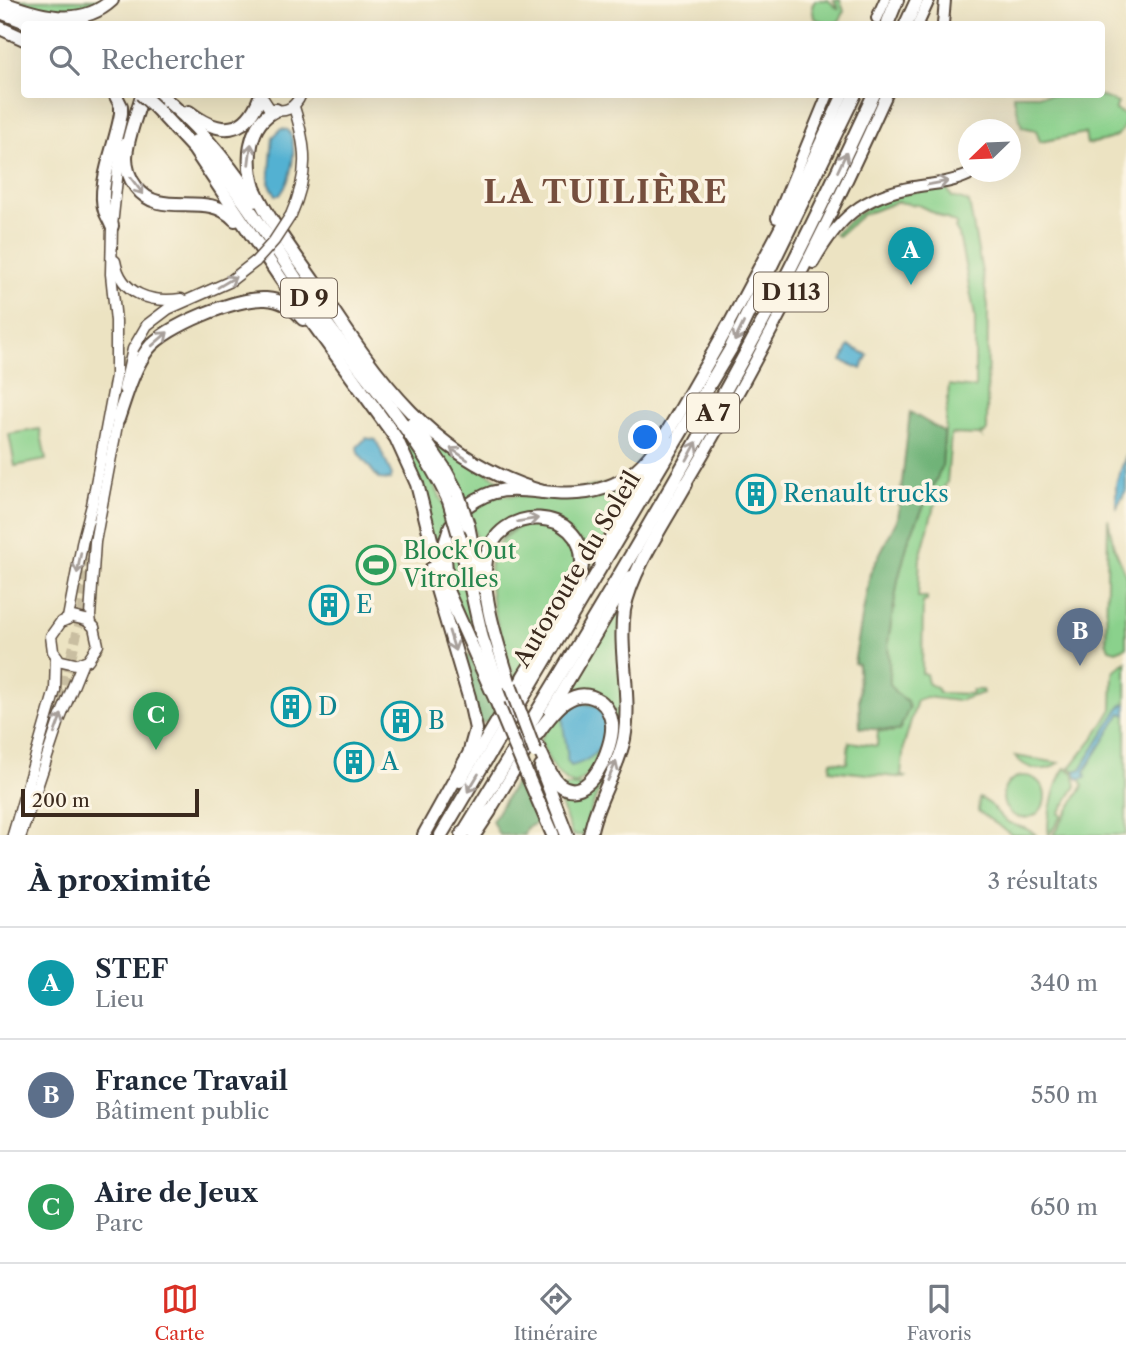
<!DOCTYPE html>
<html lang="fr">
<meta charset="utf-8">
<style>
body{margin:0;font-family:"Libre Caslon Text",serif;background:#f2f2f3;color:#1f2937}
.compass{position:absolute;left:958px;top:119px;width:63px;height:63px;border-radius:50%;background:#fff;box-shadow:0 7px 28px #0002;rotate:247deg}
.scale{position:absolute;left:21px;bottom:18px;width:178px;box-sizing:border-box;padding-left:7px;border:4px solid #3b2a1e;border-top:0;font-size:19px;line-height:24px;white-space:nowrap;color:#3b2a1e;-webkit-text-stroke:5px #fcf5e5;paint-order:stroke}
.you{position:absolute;left:646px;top:438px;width:24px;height:24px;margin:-18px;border:5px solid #fff;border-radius:50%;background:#1a73e8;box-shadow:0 0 0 10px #1a73e833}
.badge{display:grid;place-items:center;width:46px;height:46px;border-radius:50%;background:#d93025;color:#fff;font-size:23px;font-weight:700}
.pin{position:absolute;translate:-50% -58px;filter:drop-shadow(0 2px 4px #0008)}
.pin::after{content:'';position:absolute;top:37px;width:24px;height:21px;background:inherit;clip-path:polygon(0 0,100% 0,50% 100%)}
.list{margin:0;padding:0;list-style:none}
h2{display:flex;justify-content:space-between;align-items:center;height:91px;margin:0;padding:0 28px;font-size:30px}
h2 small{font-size:23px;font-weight:400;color:#747a83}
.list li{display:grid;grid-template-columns:46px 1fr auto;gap:21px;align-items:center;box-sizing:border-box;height:112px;padding:0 28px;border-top:2px solid #e0e1e3}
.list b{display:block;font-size:26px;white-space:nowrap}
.list p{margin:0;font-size:23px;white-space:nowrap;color:#747a83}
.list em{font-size:23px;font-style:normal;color:#747a83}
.icon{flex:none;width:38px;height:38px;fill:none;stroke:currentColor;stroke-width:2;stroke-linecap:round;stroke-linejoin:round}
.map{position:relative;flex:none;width:1126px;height:835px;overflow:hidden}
.search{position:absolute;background:#fff;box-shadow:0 7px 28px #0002;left:21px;right:21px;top:21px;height:77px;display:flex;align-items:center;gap:18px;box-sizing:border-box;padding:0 24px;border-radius:7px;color:#747a83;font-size:26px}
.sheet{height:427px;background:#fff}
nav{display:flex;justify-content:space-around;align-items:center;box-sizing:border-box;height:98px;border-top:2px solid #e0e1e3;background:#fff;font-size:19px;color:#747a83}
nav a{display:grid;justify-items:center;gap:4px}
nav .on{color:#d93025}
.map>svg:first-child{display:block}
.green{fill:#8ad18c;stroke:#627e55;stroke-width:2}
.forest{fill:#6fb378;stroke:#556e4b;stroke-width:2}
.water{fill:#53b1d2;stroke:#476e78;stroke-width:2}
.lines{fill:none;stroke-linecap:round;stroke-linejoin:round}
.secondary-tunnel{stroke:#c9bea1;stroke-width:10;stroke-dasharray:10 5;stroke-linecap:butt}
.secondary-casing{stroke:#564637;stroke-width:13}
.primary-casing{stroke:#564637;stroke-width:14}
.highway-casing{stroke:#564637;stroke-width:16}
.secondary{stroke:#fff;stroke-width:10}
.primary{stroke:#fff;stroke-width:10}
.highway{stroke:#fff;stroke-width:12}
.secondary-bridge-casing{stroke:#564637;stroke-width:13;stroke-linecap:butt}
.highway-bridge-casing{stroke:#564637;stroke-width:16;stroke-linecap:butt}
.secondary-bridge{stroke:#fff;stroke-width:10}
.highway-bridge{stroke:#fff;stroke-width:12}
.oneway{stroke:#a79f9a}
.labels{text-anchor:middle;stroke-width:7;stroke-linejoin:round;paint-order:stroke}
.shield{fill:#fcf5e5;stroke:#75675a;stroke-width:2}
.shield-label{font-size:23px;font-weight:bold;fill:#3b2a1e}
.culture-label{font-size:24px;fill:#0d838f;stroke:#fcf5e5;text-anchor:start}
.leisure-label{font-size:24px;fill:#27864d;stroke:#fcf5e5;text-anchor:start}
.street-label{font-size:24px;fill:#3b2a1e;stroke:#fcf5e5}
.district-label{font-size:32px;font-weight:bold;letter-spacing:2px;fill:#764f3e;stroke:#fcf5e5}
</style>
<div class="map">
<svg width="1126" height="835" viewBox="0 0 1126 835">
<rect width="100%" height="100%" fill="#fcf5e5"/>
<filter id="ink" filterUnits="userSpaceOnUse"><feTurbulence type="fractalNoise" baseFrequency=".0143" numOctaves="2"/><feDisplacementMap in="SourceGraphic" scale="14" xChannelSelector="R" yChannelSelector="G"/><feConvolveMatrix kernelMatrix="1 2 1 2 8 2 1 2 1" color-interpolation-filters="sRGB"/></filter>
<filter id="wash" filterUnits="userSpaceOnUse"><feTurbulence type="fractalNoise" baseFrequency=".00686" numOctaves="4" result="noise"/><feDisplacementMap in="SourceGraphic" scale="28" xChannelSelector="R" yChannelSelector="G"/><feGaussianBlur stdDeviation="1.57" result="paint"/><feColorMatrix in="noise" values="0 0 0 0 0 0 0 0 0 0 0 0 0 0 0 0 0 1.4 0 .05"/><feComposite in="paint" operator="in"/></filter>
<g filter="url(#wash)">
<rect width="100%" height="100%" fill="#ece3c2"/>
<g class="green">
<path d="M18 0H105C73 20 50 13 18 0Z"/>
<path d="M815 0H828L839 10 834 0H840L844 11C839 30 827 24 814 18L812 6Z"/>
<path d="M1013 95H1098L1118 103 1115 110 1126 115C1126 138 1107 141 1087 144L1085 133 1040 142 1036 130 1022 127Z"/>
<path d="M945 185 952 197 969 202 988 305 987 430 984 434 981 433 982 437 979 435 951 434 947 482 933 510 920 558 918 597H927V601L923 602 922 673 926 674 928 683 938 689 939 693 971 694 972 690H982L983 693 957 701 926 697 917 700 904 745 901 776 906 777 905 778 830 770 831 761 847 763 849 742 877 746 878 731 894 732 907 701 895 692 890 684 888 642 898 580 909 538 942 467 949 385 975 388V316L959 235 955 228 957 224 918 205 897 202 862 215 838 236 835 234C872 196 896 196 945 185Z"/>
<path d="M390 417 427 469 450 518 440 546 433 545Z"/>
<path d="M40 429 46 460 15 466 9 434Z"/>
<path d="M433 438 501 482V484L478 494 465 502 431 440Z"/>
<path d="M632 479 637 485 583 578V546L537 514 485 548 479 546 467 510 496 495 541 496Z"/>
<path d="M1108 519 1114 547 1126 575V647L1116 651 1109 649 1106 641Z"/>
<path d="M526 523C533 524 541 523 548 525 566 530 577 548 576 566 575 592 530 656 515 681 504 647 478 578 496 547 504 535 515 530 526 523Z"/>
<path d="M453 530 479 653C464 617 436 570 453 530Z"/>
<path d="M621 604C622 643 628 690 621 728 614 765 591 798 584 835H572L555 787 590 785 615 721 584 692 565 694Z"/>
<path d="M1126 662V835H1053L1083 786 1081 778 1078 779 1075 771 1070 768 1098 732 1112 709 1113 674 1116 669Z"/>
<path d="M577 699 595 702 608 722C605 747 598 773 574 785 554 775 548 760 540 740L554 717Z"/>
<path d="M1015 756 1059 763C1044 774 1026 770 1015 756Z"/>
<path d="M1065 768 1073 772 1076 786 1059 813 1062 816 1049 835C1045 821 1056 779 1065 768Z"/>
<circle cx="1024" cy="797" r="21"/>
<path d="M979 798C992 802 995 812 1005 820 1015 828 1028 826 1036 835H1012L978 811Z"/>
</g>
<g class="forest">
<path d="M910 412 944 432 942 467 909 538 898 580 888 642 890 684 895 692 907 701 909 708 899 731 860 728 858 664 854 663 870 573 898 518Z"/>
<path d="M470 655 496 711 490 722 478 723 460 659Z"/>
<path d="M521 773 539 822 526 828 524 835H499L492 821Z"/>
</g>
<g class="water">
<path d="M281 129 288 130C299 145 291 181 280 195H276L269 183 273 137Z"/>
<path d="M849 346 868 355 861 369 842 361Z"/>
<path d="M366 438 376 440 392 475 390 480 379 479 358 453 357 447Z"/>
<path d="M1126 455V490L1116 509V484Z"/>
<path d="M579 703 597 706C616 732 600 759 571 766L567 760C569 744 560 728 564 712Z"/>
<path d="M1124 704 1126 705V715L1121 713 1085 771 1086 777 1078 779 1075 771 1081 769 1120 707Z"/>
</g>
</g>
<g filter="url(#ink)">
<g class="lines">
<path class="secondary-tunnel" d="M42 757 68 670 82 613 90 541"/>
<defs>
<g id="secondary">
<path d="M260 94 269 108C284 114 295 109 301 94"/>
<path d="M291 215C309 174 307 148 294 107"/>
<path d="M115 261C121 295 152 303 181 299"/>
<path d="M124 389 133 349 147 325 168 309 229 282 256 261"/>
<path d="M68 618 83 539 92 505 116 376V321L111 274 112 226 118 169 123 144"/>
<path d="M91 624 90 616 95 542 119 414"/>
<path d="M58 658 53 651 51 636 61 622 73 617"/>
<path d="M78 664 88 660 98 645 94 627 86 620"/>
<path d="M13 835 55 690 56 656"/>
<path d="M21 835 59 721 83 662"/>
</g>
<g id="primary">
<path d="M877 18 885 0"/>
<path d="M918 24 929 0"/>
<path d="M943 24 945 0"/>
<path d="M777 218 828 94"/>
<path d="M813 263C838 218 862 196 914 187 932 184 951 183 968 175"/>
<path d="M724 333 783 222 843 94"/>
<path d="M682 490C758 363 826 229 887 94"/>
<path d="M598 559 667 440"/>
<path d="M550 712 631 576"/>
<path d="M460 782 527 670"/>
<path d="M490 811 534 738"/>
</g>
<g id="highway">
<path d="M0 2C37 15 80 30 112 0"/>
<path d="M0 12 31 24"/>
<path d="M888 22 897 0"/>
<path d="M906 24 917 0"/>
<path d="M0 28 24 39"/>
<path d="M159 94C197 124 227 161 254 201"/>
<path d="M141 99C136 117 127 138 126 157 126 168 129 178 136 187 161 221 206 188 235 220"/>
<path d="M156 108 194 149 281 279 396 438 417 484 440 575 498 705"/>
<path d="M276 110C247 124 246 161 254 188 269 221 293 252 314 282 376 376 429 459 543 492"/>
<path d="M189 112C220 136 246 135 260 97"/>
<path d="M196 141C244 194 280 257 321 316 364 377 417 432 449 501"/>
<path d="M112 226C110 221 107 216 105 211 96 186 118 139 121 113V106L115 94"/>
<path d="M118 419C126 396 133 369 148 349 166 326 237 297 266 299 282 300 294 308 303 319"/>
<path d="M413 423 444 468 458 494"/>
<path d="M467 506C498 483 519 490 554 493 628 499 653 458 685 402 699 377 714 352 728 326"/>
<path d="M468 525 480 586"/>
<path d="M460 539 482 638 503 697"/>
<path d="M446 570 444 547 451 525"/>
<path d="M510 685C500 650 480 596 486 560 497 502 584 506 582 564 580 595 540 649 523 677"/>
<path d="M537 734C551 715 572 682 600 701 607 706 611 716 612 724 614 746 589 808 559 784 549 775 544 759 538 747"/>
<path d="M541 767 567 835"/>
<path d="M525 770 553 835"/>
<path d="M424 835 469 754 476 729 469 697 431 569"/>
<path d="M441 835 730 350 855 94"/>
<path d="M462 835C558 678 654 522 742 360 790 273 832 184 874 94"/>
<path d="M474 835 490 811"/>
<path d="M590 835C596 801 617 772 624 739 632 696 618 653 624 610 631 571 666 520 686 484"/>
</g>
</defs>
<use href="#secondary" class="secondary-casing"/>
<use href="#primary" class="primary-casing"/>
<use href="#highway" class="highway-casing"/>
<use href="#secondary" class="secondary"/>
<use href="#primary" class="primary"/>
<use href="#highway" class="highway"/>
<defs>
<g id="secondary-bridge">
<path d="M256 261 274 241 291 215"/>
<path d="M73 617 86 620"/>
<path d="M62 661 75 664"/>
</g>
<g id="highway-bridge">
<path d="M141 94 156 108"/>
<path d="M458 494 468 525"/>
<path d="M449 501 460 539"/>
<path d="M510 685 535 752"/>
<path d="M498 705 525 770"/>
</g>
</defs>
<use href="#secondary-bridge" class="secondary-bridge-casing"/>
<use href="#highway-bridge" class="highway-bridge-casing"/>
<use href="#secondary-bridge" class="secondary-bridge"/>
<use href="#highway-bridge" class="highway-bridge"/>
</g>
<defs><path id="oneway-shaft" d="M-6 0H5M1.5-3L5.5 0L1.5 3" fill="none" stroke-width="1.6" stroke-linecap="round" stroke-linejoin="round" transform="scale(1.75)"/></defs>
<g class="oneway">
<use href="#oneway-shaft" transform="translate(250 154) rotate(-83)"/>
<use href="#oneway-shaft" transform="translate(842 162) rotate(-65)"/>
<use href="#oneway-shaft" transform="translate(938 183) rotate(-10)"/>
<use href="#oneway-shaft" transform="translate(137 186) rotate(53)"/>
<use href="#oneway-shaft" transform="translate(227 282) rotate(-31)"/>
<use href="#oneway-shaft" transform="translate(739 332) rotate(116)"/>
<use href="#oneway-shaft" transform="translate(160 339) rotate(-41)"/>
<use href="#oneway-shaft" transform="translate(692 451) rotate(-61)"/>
<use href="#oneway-shaft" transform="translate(459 454) rotate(-146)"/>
<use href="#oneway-shaft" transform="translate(528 520) rotate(-9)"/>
<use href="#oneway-shaft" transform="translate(79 563) rotate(100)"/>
<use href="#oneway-shaft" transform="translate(452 641) rotate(73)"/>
<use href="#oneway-shaft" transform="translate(58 724) rotate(-70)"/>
<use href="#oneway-shaft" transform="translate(612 771) rotate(-66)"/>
<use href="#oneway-shaft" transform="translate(473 783) rotate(121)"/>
</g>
</g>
<defs>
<symbol id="building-ring" viewBox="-11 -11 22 22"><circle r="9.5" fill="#fcf5e5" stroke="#0f9aa8" stroke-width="1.5"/><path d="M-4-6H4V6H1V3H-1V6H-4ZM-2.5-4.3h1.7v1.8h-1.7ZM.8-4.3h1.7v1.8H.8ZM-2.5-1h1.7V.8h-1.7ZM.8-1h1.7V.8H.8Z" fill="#0f9aa8"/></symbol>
<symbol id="stadium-ring" viewBox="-11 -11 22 22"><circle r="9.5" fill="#fcf5e5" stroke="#2e9e5b" stroke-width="1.5"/><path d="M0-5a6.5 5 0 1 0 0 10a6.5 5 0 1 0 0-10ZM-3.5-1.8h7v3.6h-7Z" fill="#2e9e5b"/></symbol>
</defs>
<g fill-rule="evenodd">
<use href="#building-ring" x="734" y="472" width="44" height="44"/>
<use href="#stadium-ring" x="354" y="543" width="44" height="44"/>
<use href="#building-ring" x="307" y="583" width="44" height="44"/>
<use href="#building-ring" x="269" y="685" width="44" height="44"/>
<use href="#building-ring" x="379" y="699" width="44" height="44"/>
<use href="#building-ring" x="332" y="740" width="44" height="44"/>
</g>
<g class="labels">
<g class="shield">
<rect x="754" y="272.5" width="74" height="39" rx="5"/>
<rect x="281" y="278.5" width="56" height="39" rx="5"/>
<rect x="687" y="393.5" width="52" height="39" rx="5"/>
</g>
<g class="shield-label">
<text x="791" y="300">D 113</text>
<text x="309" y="306">D 9</text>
<text x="713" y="421">A 7</text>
</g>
<g class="culture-label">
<text x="783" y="502">Renault trucks</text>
<text x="356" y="613">E</text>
<text x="318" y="715">D</text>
<text x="428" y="729">B</text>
<text x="381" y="770">A</text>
</g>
<g class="leisure-label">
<text x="403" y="559">Block'Out<tspan x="403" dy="28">Vitrolles</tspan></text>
</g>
<g class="street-label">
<text transform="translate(577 569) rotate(-59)" y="8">Autoroute du Soleil</text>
</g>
<g class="district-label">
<text x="606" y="203">LA TUILIÈRE</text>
</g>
</g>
</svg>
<svg class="compass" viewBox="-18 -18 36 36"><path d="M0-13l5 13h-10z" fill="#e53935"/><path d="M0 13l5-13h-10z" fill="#747a83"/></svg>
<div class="scale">200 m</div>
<div class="you"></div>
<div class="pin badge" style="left:911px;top:285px;background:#0f9aa8">A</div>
<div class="pin badge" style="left:1080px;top:666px;background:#5c6f8a">B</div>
<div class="pin badge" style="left:156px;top:750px;background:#2e9e5b">C</div>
<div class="search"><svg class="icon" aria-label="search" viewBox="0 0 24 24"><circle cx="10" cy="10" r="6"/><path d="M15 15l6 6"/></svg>Rechercher</div>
</div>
<section class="sheet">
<h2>À proximité<small>3 résultats</small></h2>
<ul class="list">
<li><span class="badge" style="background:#0f9aa8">A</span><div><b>STEF</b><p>Lieu</p></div><em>340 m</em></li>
<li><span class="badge" style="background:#5c6f8a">B</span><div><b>France Travail</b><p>Bâtiment public</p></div><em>550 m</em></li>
<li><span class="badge" style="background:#2e9e5b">C</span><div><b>Aire de Jeux</b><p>Parc</p></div><em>650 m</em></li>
</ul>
</section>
<nav>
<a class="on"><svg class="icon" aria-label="map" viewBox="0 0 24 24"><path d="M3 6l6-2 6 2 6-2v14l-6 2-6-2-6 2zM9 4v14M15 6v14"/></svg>Carte</a>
<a><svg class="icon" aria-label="directions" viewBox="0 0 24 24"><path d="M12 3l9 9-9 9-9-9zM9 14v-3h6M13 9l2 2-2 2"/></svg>Itinéraire</a>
<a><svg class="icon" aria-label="saved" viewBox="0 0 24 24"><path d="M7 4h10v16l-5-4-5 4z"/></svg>Favoris</a>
</nav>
